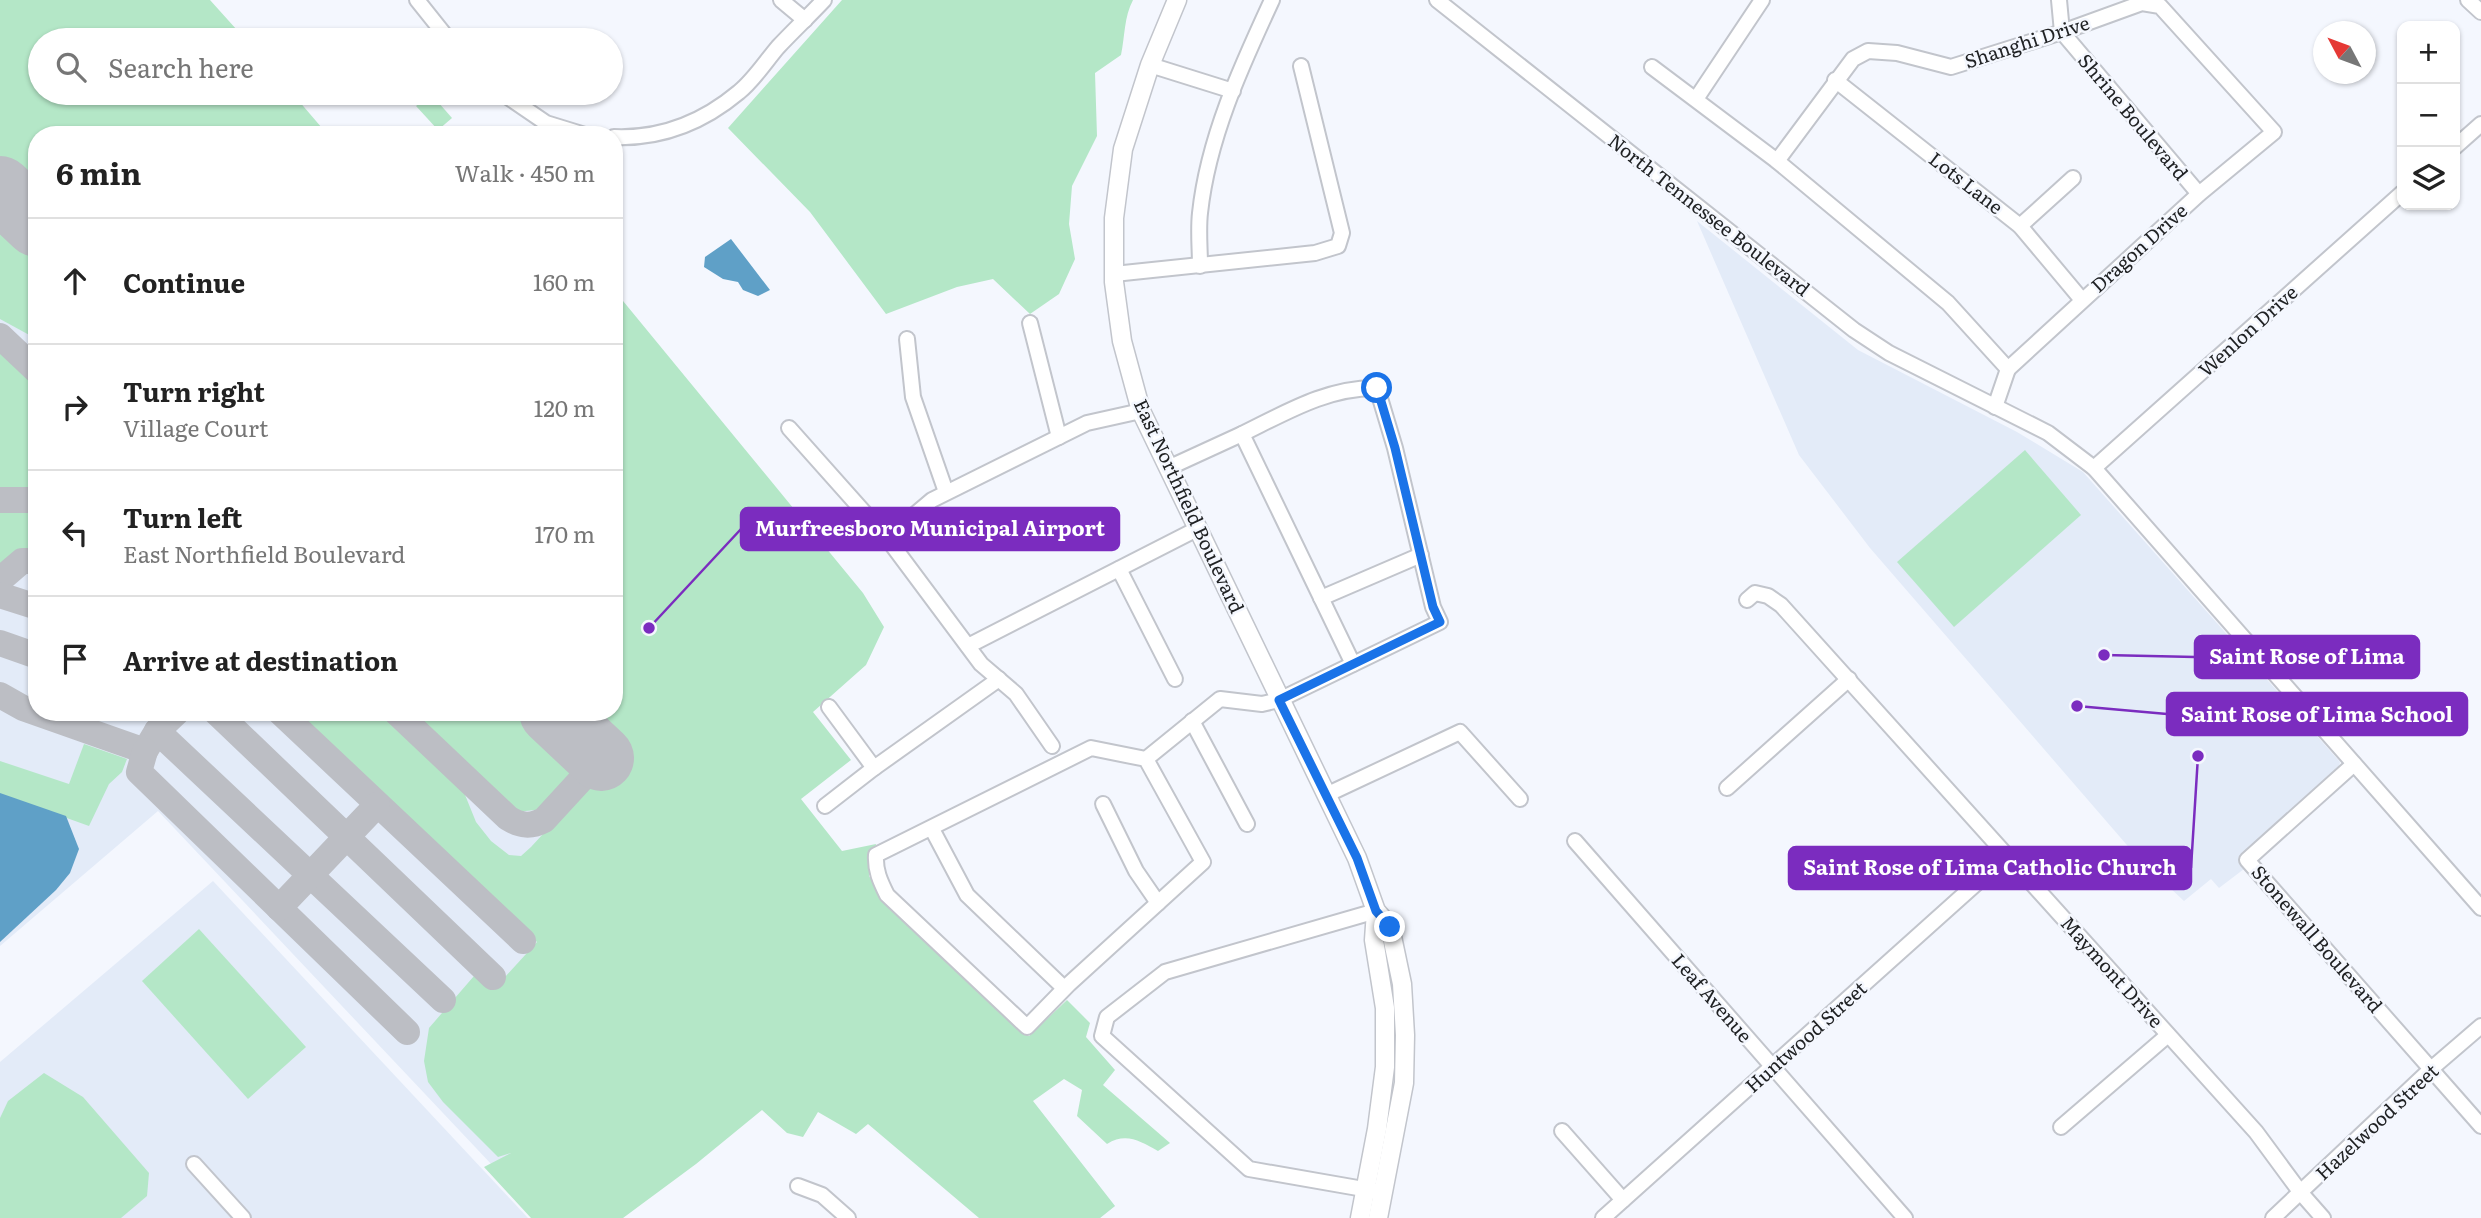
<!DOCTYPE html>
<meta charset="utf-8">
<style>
body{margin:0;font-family:Literata,serif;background:#f2f2f2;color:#222}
.controls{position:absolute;right:21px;top:21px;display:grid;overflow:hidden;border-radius:14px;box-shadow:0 2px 5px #0004}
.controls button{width:63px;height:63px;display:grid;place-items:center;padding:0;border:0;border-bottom:2px solid #e0e0e0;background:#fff;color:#222;font:35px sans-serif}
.compass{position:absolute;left:2313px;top:21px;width:63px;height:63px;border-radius:50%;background:#fff;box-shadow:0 2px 5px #0004;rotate:311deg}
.stop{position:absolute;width:21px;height:21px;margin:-16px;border:5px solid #1a73e8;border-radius:50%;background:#fff}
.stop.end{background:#1a73e8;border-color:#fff;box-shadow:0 2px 7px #0008}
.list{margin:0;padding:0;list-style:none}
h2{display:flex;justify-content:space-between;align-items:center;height:91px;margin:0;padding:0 28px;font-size:30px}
h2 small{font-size:23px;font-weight:400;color:#767676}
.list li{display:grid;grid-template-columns:46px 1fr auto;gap:21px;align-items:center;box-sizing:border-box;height:126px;padding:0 28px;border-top:2px solid #e0e0e0}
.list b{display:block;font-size:26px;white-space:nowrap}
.list p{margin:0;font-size:23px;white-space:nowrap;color:#767676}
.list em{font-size:23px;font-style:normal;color:#767676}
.icon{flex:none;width:38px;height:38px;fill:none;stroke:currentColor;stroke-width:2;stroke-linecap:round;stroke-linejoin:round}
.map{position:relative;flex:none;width:2481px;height:1218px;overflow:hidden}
.search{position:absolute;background:#fff;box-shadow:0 2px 5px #0004;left:28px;top:28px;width:595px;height:77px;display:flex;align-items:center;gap:18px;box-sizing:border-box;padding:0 24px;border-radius:38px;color:#767676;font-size:26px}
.panel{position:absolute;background:#fff;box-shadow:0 2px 5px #0004;left:28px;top:126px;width:595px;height:595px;border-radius:28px}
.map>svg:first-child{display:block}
.built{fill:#e3ebf8}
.green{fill:#b4e7c7}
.water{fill:#5fa0c7}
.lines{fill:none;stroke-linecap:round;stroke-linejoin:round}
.taxiway{stroke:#bcbec4;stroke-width:26}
.runway{stroke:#bcbec4;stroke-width:66}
.minor-casing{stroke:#c2c5cc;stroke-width:18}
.major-casing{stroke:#c2c5cc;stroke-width:21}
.minor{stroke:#fff;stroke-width:14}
.major{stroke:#fff;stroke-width:18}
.route{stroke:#1a73e8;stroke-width:9}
.labels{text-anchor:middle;stroke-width:5;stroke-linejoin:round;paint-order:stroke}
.street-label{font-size:19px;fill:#202224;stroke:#f4f7fe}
.leader{fill:none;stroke:#7b2cbf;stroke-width:2.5}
.callout-dot{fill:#7b2cbf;stroke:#f4f7fe;stroke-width:2.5}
.callout{fill:#7b2cbf;stroke:#7b2cbf;stroke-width:2.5}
.callout-label{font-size:21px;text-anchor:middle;font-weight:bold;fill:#fff}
</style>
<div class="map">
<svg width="2481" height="1218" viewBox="0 0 2481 1218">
<rect width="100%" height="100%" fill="#f4f7fe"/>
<g class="built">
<path d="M0 0H14L40 40V93L37 135V712H614L756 748 1115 1206 1100 1218 808 1061 542 1218 158 811 0 946Z"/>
<path d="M1697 221 1858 350 2017 432 2083 472 2340 762 2338 771 2241 860 2244 869 2219 888 2211 879 2184 901 2139 859 1870 548 1799 455Z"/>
<path d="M213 881 528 1218H0V1062Z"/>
</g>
<g class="green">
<path d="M0 0H210L246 40H40V93H292L328 135H37V191L0 156Z"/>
<path d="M842 0H1133C1124 17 1125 36 1121 55L1095 73 1097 136 1072 186 1069 224 1075 259 1059 294 1030 314 993 279 957 287 886 314 810 212 728 128Z"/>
<path d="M431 94 452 118 438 130 416 106Z"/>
<path d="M0 218 37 252V335L33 337 0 319Z"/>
<path d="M614 290 863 593 884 627 866 665 813 712 851 760 801 799 842 851 876 844 869 876 886 904 1029 1036 1067 1000 1090 1023 1086 1037 1115 1070 1103 1085 1170 1143 1158 1151C1140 1141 1126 1132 1107 1144L1077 1116 1082 1090 1064 1079 1033 1101 1115 1206 1100 1218H979L868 1124 856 1134 818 1112 803 1137 787 1133 762 1110 696 1164 623 1218H531L484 1167 511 1153 498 1157 443 1102 428 1082 424 1061 429 1028 474 976H480L494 989 537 942 293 712H384L461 785 476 822 491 841 509 855 521 856 531 847 624 746 589 712H614Z"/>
<path d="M0 349 37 383V491L0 493Z"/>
<path d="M2025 450 2081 515 1954 627 1897 562Z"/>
<path d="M37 509V551L30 549 3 568 0 567V510Z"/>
<path d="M408 712H522L571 758V778L545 809 516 812Z"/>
<path d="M84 744 127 759 122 772 109 784 89 826 0 794V761L69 784Z"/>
<path d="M199 929 306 1047 248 1099 142 981Z"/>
<path d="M44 1073 83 1097 149 1173 147 1196 121 1218H0V1118L8 1101Z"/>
</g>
<g class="water">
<path d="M731 239 770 290 758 296 743 290 738 282 723 279 704 267 705 257Z"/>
<path d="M0 793 66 816 79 849 70 873 56 890 0 942Z"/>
</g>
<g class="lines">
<g class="taxiway">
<path d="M0 336 37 371"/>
<path d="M0 500H37"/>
<path d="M0 580 22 561H37"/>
<path d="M0 595 37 607"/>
<path d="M0 643 37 656"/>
<path d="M0 695 23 708 145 751 157 731 177 712"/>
<path d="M216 712 493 977"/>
<path d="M280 712 523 941"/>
<path d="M396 712 508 818C521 826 531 827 544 820L601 758"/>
<path d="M157 731 443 1000"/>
<path d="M145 751 139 772 407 1032"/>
<path d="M279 908 377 805"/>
</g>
<g class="runway">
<path d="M0 189 37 224"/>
<path d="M552 712 601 758"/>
</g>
<defs>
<g id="minor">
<path d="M417 0 449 40"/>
<path d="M781 0 805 20"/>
<path d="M1437 0 1854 330 1889 353 2048 433 2094 468 2481 908"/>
<path d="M2059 0 2062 32 2199 194"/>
<path d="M2468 0 2481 12"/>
<path d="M1150 65 1233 91"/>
<path d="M1652 67 1777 161 1948 303 2008 369 1995 407"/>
<path d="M1835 80 2020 226 2082 300"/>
<path d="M502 93 546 123 585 135"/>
<path d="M1696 99 1762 0"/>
<path d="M614 137C662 139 702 123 739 92 754 80 766 61 778 47 793 31 809 16 824 0"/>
<path d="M2455 147 2481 124"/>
<path d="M1777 161 1853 59 1868 51 1897 53 1951 67 2062 32 2142 3 2160 6 2274 132 2199 194 2008 369"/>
<path d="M2020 226 2073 178"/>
<path d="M1200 266C1200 249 1198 230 1200 213 1208 138 1241 67 1272 0"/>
<path d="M1114 274 1315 253 1338 246 1342 233 1301 66"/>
<path d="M1030 323 1059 437"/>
<path d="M907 339 913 397 946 492"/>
<path d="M789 428 887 538 981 664 1016 694 1052 746"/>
<path d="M1168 468 1242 434 1353 664"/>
<path d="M2094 468 2402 193"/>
<path d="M887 538 932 500 1087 423 1141 411"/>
<path d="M1119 569 1175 679"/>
<path d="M1321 598 1421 555"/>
<path d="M1747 600 1755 593 1768 596 1781 605 2256 1132 2301 1193 2323 1218"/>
<path d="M968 646 1197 529"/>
<path d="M829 707 874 768 999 679"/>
<path d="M1192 721 1247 824"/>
<path d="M1146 759 1203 862 1069 984 1027 1027 887 895C880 881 875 870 876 855L1091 748 1146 759 1220 699 1262 704 1279 700 1440 622 1433 607 1395 448 1377 388C1328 387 1285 413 1242 434"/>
<path d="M2354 764 2247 860 2481 1126"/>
<path d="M1727 788 1849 679"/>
<path d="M1326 795 1460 732 1520 799"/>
<path d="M1103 804 1136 871 1158 903"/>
<path d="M825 806 874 768"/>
<path d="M932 829 967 895 1064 988"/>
<path d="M1575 841 1905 1218"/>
<path d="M2061 1127 2168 1035"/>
<path d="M1562 1131 1623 1200"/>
<path d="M194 1164 243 1218"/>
<path d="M798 1186 822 1195 848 1218"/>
<path d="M1375 1191 1249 1169 1102 1036 1107 1017 1165 972 1376 911"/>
<path d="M1603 1218 2008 855"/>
<path d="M2273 1218 2431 1069 2481 1026"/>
</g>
<g id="major">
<path d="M1177 0 1150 65 1123 149 1114 218V282L1122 341 1141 411 1357 858 1376 911 1390 927 1402 984 1405 1035 1404 1083 1378 1218"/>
<path d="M1360 1218 1377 1129 1385 1067V1008L1374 940 1376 911"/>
</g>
</defs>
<use href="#minor" class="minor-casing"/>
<use href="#major" class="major-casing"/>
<use href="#minor" class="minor"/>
<use href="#major" class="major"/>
</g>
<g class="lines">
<path class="route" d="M1377 388 1395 448 1433 607 1440 622 1279 700 1357 858 1376 911 1390 927"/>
</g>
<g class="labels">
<g class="street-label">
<text transform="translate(2027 42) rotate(-18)" y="7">Shanghi Drive</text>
<text transform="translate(2133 117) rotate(50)" y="7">Shrine Boulevard</text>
<text transform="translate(1966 183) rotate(38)" y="7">Lots Lane</text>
<text transform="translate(1709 215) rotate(38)" y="7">North Tennessee Boulevard</text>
<text transform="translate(2139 248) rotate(-42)" y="7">Dragon Drive</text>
<text transform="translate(2248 331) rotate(-42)" y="7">Wenlon Drive</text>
<text transform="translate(1189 506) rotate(65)" y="7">East Northfield Boulevard</text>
<text transform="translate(2317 939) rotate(49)" y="7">Stonewall Boulevard</text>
<text transform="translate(2112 972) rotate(48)" y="7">Maymont Drive</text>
<text transform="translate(1712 998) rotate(49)" y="7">Leaf Avenue</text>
<text transform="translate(1806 1037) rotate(-42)" y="7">Huntwood Street</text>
<text transform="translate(2377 1122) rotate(-43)" y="7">Hazelwood Street</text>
</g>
</g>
<path class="leader" d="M649 628L741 529M2104 655L2195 657M2077 706L2167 714M2198 756L2191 868"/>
<g class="callout-dot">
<circle cx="649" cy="628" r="7"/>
<circle cx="2104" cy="655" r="7"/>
<circle cx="2077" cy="706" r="7"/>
<circle cx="2198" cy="756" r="7"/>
</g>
<g class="callout">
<rect x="741" y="508" width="378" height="42" rx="7"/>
<rect x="2195" y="636" width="224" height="42" rx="7"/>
<rect x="2167" y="693" width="300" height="42" rx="7"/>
<rect x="1789" y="847" width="402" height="42" rx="7"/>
</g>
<g class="callout-label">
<text x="930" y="536">Murfreesboro Municipal Airport</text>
<text x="2307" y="664">Saint Rose of Lima</text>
<text x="2317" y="722">Saint Rose of Lima School</text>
<text x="1990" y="875">Saint Rose of Lima Catholic Church</text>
</g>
</svg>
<div class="controls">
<button>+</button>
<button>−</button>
<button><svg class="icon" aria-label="layers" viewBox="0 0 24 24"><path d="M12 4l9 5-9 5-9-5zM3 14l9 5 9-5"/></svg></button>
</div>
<svg class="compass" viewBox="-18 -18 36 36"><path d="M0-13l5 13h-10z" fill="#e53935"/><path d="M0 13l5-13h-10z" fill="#767676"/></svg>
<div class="stop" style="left:1377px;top:388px"></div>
<div class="stop end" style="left:1390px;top:927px"></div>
<div class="search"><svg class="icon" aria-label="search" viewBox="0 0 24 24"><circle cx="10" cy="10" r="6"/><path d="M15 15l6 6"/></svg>Search here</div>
<section class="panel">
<h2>6 min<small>Walk · 450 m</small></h2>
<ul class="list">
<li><svg class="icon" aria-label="ahead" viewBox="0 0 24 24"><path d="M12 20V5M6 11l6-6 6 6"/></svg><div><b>Continue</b></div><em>160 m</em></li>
<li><svg class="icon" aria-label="right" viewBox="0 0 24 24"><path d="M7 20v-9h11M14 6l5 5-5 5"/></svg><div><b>Turn right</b><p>Village Court</p></div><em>120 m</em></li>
<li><svg class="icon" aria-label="left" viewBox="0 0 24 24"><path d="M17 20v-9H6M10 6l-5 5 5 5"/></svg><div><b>Turn left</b><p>East Northfield Boulevard</p></div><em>170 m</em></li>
<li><svg class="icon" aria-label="arrive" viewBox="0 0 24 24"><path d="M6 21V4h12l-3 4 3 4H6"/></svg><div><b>Arrive at destination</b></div></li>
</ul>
</section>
</div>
